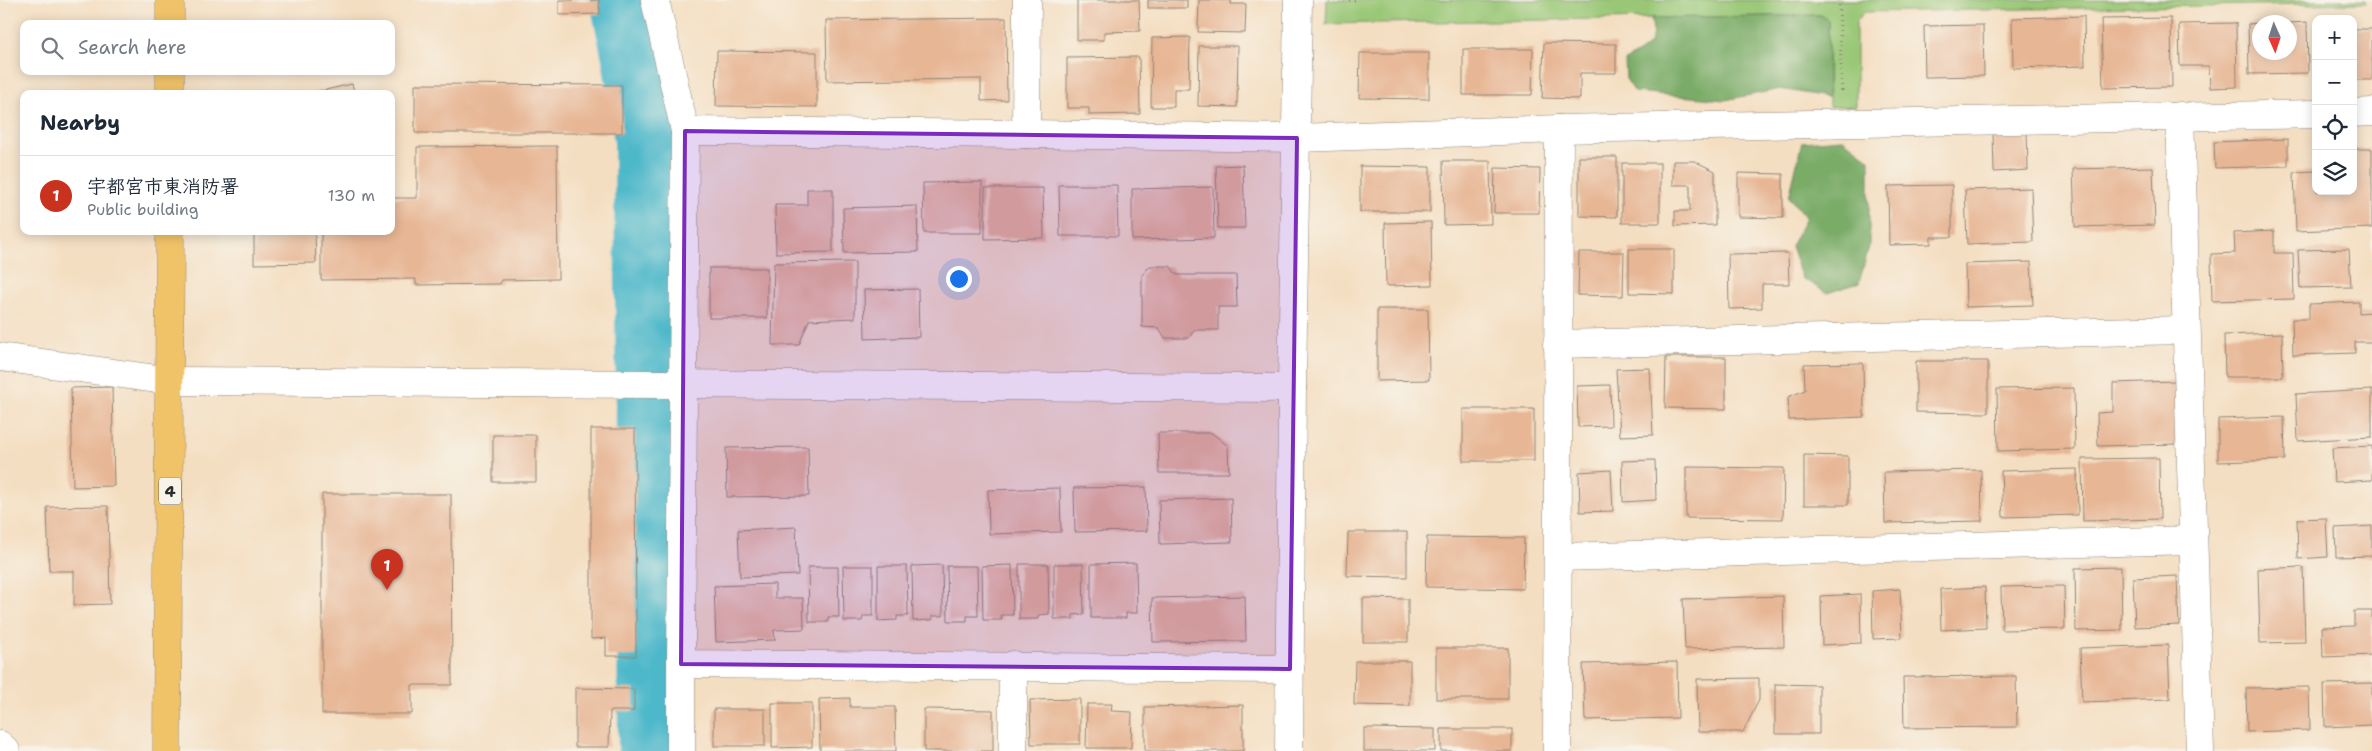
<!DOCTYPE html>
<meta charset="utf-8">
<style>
body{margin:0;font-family:"Shantell Sans","Klee One",sans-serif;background:#f2f2f3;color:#1f2937}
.controls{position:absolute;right:15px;top:15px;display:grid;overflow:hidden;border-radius:10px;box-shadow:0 2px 12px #0003}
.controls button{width:45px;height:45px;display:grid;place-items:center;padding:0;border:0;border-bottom:1px solid #e0e1e3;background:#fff;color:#1f2937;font:25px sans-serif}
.compass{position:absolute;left:2252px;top:15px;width:45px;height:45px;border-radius:50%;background:#fff;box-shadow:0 2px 12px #0003;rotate:177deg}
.you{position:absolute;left:958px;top:278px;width:18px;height:18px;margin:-12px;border:4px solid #fff;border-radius:50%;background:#1a73e8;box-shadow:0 0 0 8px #1a73e833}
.badge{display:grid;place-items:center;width:32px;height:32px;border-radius:50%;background:#c8321e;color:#fff;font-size:16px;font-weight:700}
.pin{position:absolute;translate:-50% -41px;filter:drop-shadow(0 1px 2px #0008)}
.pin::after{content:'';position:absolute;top:26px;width:18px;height:15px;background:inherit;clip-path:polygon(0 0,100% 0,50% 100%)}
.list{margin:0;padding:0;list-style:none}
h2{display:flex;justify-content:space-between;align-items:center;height:65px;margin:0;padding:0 20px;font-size:21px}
h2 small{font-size:16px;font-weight:400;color:#747a83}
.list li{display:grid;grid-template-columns:32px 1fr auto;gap:15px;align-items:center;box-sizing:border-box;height:80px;padding:0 20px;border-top:1px solid #e0e1e3}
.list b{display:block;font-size:19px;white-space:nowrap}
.list p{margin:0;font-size:16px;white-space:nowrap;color:#747a83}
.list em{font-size:16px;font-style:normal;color:#747a83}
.icon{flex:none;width:28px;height:28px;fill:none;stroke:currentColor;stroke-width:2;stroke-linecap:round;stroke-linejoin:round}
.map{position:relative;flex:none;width:2372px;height:751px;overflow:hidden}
.search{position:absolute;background:#fff;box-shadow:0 2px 12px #0003;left:20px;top:20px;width:375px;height:55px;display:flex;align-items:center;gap:12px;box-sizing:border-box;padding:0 18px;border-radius:10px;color:#747a83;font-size:19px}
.panel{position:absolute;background:#fff;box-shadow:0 2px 12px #0003;left:20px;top:90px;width:375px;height:145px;border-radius:10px}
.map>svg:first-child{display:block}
.green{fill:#99c776;stroke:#627950}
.forest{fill:#7aac67;stroke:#526c49}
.water{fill:#4db8ca;stroke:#3c727a}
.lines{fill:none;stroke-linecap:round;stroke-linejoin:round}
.river{stroke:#4db8ca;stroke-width:62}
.building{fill:#e7b694}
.minor-casing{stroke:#908476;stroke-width:29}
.tertiary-casing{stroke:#908476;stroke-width:29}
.trunk-casing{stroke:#908476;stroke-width:29}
.path{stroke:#908476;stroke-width:3;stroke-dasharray:1 4;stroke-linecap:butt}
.minor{stroke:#fff;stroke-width:28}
.tertiary{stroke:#fff;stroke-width:28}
.trunk{stroke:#f1c369;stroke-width:28}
.marked{fill:#7b2cbf;fill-opacity:0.2;stroke:#7b2cbf;stroke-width:4;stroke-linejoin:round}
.labels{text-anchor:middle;stroke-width:4.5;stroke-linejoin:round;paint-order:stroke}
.shield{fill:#f7f3e8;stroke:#686764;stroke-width:1}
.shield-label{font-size:16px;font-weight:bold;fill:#2b2b2b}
</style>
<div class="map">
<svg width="2372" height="751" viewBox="0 0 2372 751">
<rect width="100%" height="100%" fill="#f7f3e8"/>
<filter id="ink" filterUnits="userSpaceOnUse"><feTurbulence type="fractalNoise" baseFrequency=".02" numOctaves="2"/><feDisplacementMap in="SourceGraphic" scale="10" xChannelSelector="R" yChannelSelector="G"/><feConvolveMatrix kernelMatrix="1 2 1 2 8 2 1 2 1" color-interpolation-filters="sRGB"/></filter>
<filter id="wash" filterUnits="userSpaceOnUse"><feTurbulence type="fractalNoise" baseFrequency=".0096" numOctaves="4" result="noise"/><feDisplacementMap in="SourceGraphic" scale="20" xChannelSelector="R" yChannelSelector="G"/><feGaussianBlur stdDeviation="1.12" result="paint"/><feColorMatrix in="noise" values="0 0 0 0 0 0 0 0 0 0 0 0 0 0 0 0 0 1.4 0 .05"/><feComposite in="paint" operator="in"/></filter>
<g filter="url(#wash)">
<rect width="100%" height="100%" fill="#f4dec1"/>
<path class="green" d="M1327 0H2365V3L1864 12 1856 22V106L1829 107 1828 20 1821 15 1326 24Z"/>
<g class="forest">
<path d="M1821 15 1828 20V97L1780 89 1725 100 1635 92 1626 79 1625 61C1647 47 1657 46 1651 18Z"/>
<path d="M1843 139 1869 159V246L1859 283 1827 293 1802 278 1791 246 1806 218 1789 197 1802 142Z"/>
</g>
<g class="water">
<path d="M612 0H620L648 137 650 324H639L641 136Z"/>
<path d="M647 459H657L654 728 645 727Z"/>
</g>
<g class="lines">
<path class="river" d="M621 0 633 56 645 141 649 751"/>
</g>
<g id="blocks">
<g class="building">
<path d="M559 0H599L600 14 559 15Z"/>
<path d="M1077 0H1139L1140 31 1104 32V40H1077Z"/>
<rect x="1148" y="0" width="39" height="8"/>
<path d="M1199 0H1231V4H1246L1245 33 1198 32Z"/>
<path d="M2084 16 2085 66 2013 68 2012 18Z"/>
<path d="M1006 18 1007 100 981 101V79L827 81 826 20Z"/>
<path d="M2171 18 2172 87 2103 88 2101 19Z"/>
<path d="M2307 22 2308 73 2249 74 2248 24 2260 23V52H2290V23Z"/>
<path d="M2236 23 2237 87 2210 88 2209 66H2180L2179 24Z"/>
<path d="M1983 25 1984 76 1925 77 1924 26Z"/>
<rect x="2353" y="29" width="19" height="51"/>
<path d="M1190 37 1189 89H1174V107H1151L1152 38Z"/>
<path d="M1544 43 1616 44V73H1580V99L1542 98Z"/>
<path d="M1199 46H1238L1237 107 1198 106Z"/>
<path d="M1463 49H1533L1532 95H1463Z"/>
<path d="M717 51 817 52V107L716 106Z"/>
<path d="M1360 53H1429V99L1359 98Z"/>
<path d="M1139 57 1140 114 1089 115V108H1067V58Z"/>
<path d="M352 84 355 94H312V93Z"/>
<path d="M415 84 622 85V133H415Z"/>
<path d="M2027 132 2028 170 1994 172 1993 134Z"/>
<path d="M2288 139V166L2215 168 2214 142Z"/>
<path d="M557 146 558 279 501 280 500 284 416 285V279L321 280V231H391V198H417V147Z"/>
<path d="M2353 149H2372V228L2296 231 2294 172 2316 171V191H2353Z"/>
<path d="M1579 157H1617V217L1579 216Z"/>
<path d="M1443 161H1490L1491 224 1444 225Z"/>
<path d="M1673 161H1694L1715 171V225L1675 226V211H1690V185H1673Z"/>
<rect x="1622" y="163" width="38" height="60"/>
<path d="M1243 165 1245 228H1218L1216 166Z"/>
<path d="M1360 166 1430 167V212H1360Z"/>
<path d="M2153 167 2155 225 2075 227 2073 169Z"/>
<path d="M1495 168 1540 169 1539 213H1494Z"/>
<path d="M1738 173 1783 174V218L1738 217Z"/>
<path d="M982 182V233H924L923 183Z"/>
<path d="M1059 185H1117L1118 236H1060Z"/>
<path d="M1952 185V237H1931V244L1889 245 1888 186Z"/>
<path d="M1213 187 1214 238 1132 240V189Z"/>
<path d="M985 188H1043L1044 238 985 239Z"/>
<path d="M2031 188 2033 242 1967 244 1965 190Z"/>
<path d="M807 189H833V252L776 253 775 205H807Z"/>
<path d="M917 206 918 252 844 253 843 208Z"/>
<path d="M1431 222 1432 285 1386 286 1385 223Z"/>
<path d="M254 231H315L316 263 254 264Z"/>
<path d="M2274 231V253H2293L2294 299 2212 301 2211 254 2235 253 2234 233Z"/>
<path d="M1629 249H1674V294L1629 293Z"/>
<path d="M2349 249 2351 287 2300 288 2298 250Z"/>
<path d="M1579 252H1624L1623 296 1578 295Z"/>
<path d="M1788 253 1789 284H1762V308L1729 309 1728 254Z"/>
<path d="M855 262V318L809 320 799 345H772L774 263Z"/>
<path d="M2031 262 2033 305 1966 307 1965 264Z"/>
<path d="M1150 266H1170L1177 275H1236L1237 307H1218V330H1194L1189 338H1165L1159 328 1142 327V275Z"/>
<rect x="709" y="268" width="58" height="50"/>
<path d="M918 289 919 337 865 339 864 290Z"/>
<path d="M2359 302V313L2372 312V342H2355V353L2293 355 2292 319H2309V304Z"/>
<path d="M1377 309H1428L1429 380 1377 381Z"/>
<path d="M2282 333 2283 377H2225L2224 335Z"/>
<path d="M1666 357H1726V409L1665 408Z"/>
<path d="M1916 361H1988V413L1916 412Z"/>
<path d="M1863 363 1864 417 1789 420 1788 397 1805 390 1804 364Z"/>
<path d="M1650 368 1653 435 1620 436 1616 369Z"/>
<path d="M2176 381 2177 444 2098 446 2097 413 2113 412V383Z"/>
<path d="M1610 385 1611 426 1578 427 1577 386Z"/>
<path d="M112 387 114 486 73 487 71 388Z"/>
<path d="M2074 388 2075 449 1998 451 1997 389Z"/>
<path d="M2372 390V437L2298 441 2296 394Z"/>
<rect x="1463" y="409" width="71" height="52"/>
<path d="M2284 417 2285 460 2218 462V419Z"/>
<path d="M591 429H635L636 656H606V638L591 639Z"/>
<path d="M1158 433H1212L1228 446 1229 473H1159Z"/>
<rect x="493" y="435" width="43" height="47"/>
<path d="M2372 446V480L2334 482 2332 448Z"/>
<path d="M808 447 809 496 727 497 726 448Z"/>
<path d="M1804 455 1848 456V505H1804Z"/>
<path d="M2159 458 2160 519 2083 521 2082 459Z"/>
<path d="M1655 460 1656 500 1623 502 1622 461Z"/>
<path d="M1686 467 1784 468 1783 519 1686 518Z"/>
<path d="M2077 469 2078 515 2003 517 2001 471Z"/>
<path d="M1611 470 1613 511 1580 512 1579 472Z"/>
<path d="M1981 470 1982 521 1885 523 1884 472Z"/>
<path d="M1146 487 1147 531 1075 532 1074 488Z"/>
<path d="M1060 488 1061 532 989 534 988 490Z"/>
<path d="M322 494H451L452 685H412V714H322Z"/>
<path d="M1231 498 1232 542 1160 544 1159 500Z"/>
<path d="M108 506 110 604 74 605V571H49L47 507Z"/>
<path d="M2326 518 2328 557 2298 559 2297 519Z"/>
<path d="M2372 526V556L2336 557 2335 528Z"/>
<path d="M796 527 798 575 740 577 738 530Z"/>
<path d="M1348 532H1407V577L1347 576Z"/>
<path d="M1427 537 1524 538 1523 589 1426 587Z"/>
<path d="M1136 563 1137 613H1126V618H1091V564Z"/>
<path d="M1019 564H1048L1049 614 1038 615V619H1019Z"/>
<path d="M1054 564H1083L1084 614 1073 615V619H1054Z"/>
<path d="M942 565 943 616H932V620L913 621 912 566Z"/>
<path d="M1012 565 1013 615H1001L1002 620H983L982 566Z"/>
<path d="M843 566H873V616H863L862 621H844Z"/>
<path d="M878 566H907L908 616H897V620L878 621Z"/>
<path d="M947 566H977L978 616H967V621H948Z"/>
<path d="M808 567H838L839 617H828V622H809Z"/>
<path d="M2121 567 2122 630 2076 631 2075 568Z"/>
<path d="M2303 567 2305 642 2260 643 2258 569Z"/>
<path d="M2177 576 2179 625 2135 627 2133 578Z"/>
<path d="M775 584V598H803L804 629 774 630 775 640 716 642 714 586Z"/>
<path d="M2064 586 2065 629 2002 630 2001 587Z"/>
<path d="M1985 587 1986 628 1941 630 1940 589Z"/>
<path d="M1900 589 1902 638 1873 639 1872 591Z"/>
<path d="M1860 594 1861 643 1822 645 1821 596Z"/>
<path d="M1245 596 1246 641 1153 642 1152 598Z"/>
<path d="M1783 596 1784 647 1685 649 1683 599Z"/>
<path d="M1363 598 1408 599V642H1363Z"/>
<path d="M2354 611H2372V655L2323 657 2322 627 2354 626Z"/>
<path d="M2168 645 2170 699 2082 702 2080 648Z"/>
<rect x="1436" y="648" width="72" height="51"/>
<path d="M1355 661H1410V706L1354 705Z"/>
<path d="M1677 662 1678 718 1585 720 1583 664Z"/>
<path d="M2016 676 2017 727 1904 728 1903 677Z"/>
<path d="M1759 678V700L1743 732H1698L1697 679Z"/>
<path d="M2372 683V725L2325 727 2324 684Z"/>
<path d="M1775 684 1819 685V734H1775Z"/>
<path d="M2309 687 2310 730 2247 732 2246 688Z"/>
<path d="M575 688 634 689V711H610L609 747H575Z"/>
<path d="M850 698V707H895L896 751H820L819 699Z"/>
<path d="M1080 699V744H1031L1030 700Z"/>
<path d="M772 703H812V747L772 748Z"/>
<path d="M1087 704H1112L1111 711 1132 712 1131 748H1086Z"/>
<path d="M1243 705V751H1145V707Z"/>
<rect x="714" y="709" width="51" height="37"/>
<path d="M924 709 993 710V751H924Z"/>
<path d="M1364 728 1435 729V751H1364Z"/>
<rect x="1441" y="729" width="71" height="22"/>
</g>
</g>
</g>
<g filter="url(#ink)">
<use href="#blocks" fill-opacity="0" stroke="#908476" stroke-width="1"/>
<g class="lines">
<defs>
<g id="minor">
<path d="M655 0 685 131 681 664 1290 669"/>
<path d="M1027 0 1026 134 1297 138 1559 129 2316 114"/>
<path d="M2353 113 2372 112"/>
<path d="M2180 116 2200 751"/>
<path d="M685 131 1026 134"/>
<path d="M1557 344 2186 330"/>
<path d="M0 357 171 381"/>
<path d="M1558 557 2193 540"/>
<path d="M0 745 6 751"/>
<path d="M681 751V664"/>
<path d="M1013 751V665"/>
<path d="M1557 751 1559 129"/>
</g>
<g id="tertiary">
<path d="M171 381 1292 388"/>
<path d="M1289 751 1292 388 1298 0"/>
</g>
<g id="trunk">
<path d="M170 0V24"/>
<path d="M170 71V94"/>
<path d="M167 751 170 231"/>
</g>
</defs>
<use href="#minor" class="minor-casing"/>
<use href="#tertiary" class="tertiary-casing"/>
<use href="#trunk" class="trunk-casing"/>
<g class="path">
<path d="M1329 0H1356"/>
<path d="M1839 0 1842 92"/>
</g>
<use href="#minor" class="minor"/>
<use href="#tertiary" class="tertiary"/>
<use href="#trunk" class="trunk"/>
</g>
</g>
<path class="marked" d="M685 131 1297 138 1290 669 681 664Z"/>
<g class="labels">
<rect class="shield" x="159" y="477.5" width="22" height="27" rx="4"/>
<g class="shield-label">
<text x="170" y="497">4</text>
</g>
</g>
</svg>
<div class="controls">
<button>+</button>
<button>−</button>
<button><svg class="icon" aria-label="locate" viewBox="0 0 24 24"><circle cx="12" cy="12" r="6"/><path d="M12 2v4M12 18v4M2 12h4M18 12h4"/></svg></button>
<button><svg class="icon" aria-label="layers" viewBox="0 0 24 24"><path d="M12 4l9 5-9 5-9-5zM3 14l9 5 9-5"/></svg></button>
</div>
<svg class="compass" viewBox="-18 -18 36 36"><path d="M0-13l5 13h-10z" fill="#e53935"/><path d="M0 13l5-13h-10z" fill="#747a83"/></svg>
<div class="you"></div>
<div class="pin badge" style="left:387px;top:590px">1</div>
<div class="search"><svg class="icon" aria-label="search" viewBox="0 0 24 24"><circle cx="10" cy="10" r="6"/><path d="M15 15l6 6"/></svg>Search here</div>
<section class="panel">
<h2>Nearby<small></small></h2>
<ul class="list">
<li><span class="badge">1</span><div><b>宇都宮市東消防署</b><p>Public building</p></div><em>130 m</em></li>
</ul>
</section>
</div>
